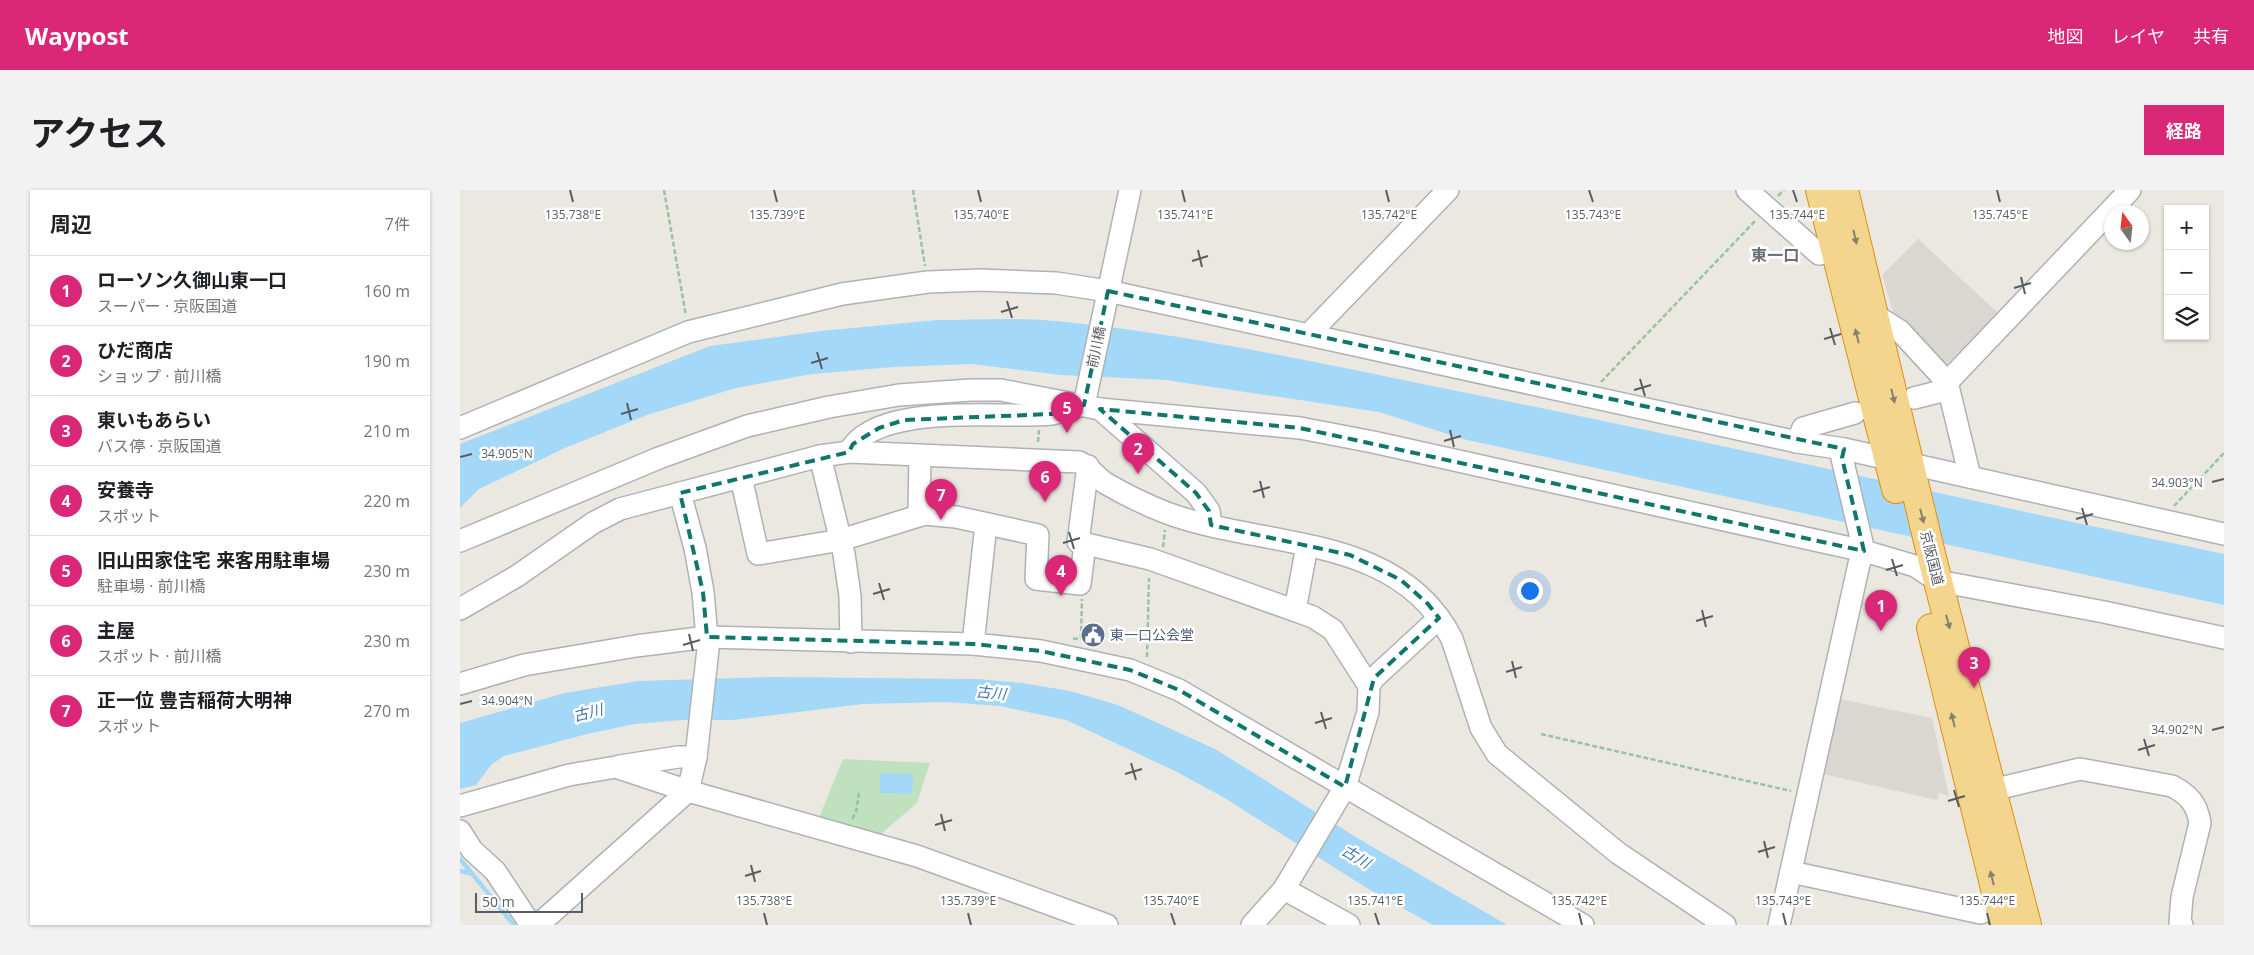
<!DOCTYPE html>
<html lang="ja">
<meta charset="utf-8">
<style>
body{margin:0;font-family:"Open Sans","Noto Sans JP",sans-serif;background:#f2f2f2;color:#202124}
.controls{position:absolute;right:15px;top:15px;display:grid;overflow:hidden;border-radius:0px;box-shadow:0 1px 4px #0004}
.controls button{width:45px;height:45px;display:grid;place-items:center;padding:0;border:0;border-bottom:1px solid #e0e0e0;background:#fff;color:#202124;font:25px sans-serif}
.compass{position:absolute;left:1644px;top:15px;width:45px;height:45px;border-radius:50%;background:#fff;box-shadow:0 1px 4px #0004;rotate:345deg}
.scale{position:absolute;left:15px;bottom:12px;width:108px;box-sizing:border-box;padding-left:5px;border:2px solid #595d60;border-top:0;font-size:14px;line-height:18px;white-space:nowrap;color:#595d60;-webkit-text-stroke:4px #fff;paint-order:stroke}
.you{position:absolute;left:1069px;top:400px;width:18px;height:18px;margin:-12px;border:4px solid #fff;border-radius:50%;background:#1a73e8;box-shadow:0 0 0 8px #1a73e833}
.badge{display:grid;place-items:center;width:32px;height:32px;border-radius:50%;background:#db2777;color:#fff;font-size:16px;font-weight:700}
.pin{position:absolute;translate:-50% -41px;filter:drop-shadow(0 1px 2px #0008)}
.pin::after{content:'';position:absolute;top:26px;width:18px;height:15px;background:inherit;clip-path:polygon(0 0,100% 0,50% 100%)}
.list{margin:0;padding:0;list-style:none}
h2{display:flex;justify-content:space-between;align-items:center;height:65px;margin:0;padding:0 20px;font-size:21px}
h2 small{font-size:16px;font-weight:400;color:#757577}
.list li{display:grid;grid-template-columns:32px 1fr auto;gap:15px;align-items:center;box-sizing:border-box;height:70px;padding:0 20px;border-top:1px solid #e0e0e0}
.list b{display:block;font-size:19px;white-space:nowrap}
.list p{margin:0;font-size:16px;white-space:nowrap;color:#757577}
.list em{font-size:16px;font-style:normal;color:#757577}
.icon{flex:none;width:28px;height:28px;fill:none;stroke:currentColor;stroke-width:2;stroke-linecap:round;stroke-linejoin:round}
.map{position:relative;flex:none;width:1764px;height:735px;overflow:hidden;border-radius:0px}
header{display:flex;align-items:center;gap:30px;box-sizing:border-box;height:70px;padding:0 25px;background:#db2777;color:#fff}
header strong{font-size:24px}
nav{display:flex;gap:28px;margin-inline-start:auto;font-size:18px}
.intro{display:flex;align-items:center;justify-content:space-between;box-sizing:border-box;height:120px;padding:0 30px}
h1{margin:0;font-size:35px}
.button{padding:12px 22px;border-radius:0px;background:#db2777;color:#fff;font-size:18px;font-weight:700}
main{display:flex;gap:30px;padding:0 30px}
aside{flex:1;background:#fff;border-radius:0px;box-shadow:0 1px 4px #0004}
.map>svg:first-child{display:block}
.industrial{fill:#dad7d3}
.green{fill:#c0e1be}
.water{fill:#a4d8f8}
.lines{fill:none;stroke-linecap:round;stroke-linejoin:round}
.stream{stroke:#a4d8f8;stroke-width:4.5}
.minor-casing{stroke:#aeb2b5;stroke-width:24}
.highway-casing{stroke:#db9011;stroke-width:30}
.path{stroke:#99c2a1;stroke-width:2.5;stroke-dasharray:5 2.5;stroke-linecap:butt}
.minor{stroke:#fff;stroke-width:21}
.highway{stroke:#f4d58e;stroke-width:28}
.oneway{fill:#88816e}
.marked{fill:none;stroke:#0f766e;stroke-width:4;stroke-dasharray:10 6;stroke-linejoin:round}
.ticks{fill:none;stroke:#595d60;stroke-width:2}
.labels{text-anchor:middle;stroke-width:5;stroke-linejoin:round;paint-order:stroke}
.street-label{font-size:14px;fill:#595d60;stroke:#fff}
.service-label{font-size:14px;fill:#4e5e75;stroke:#fff;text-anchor:start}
.water-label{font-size:15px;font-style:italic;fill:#437aa8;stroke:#fff}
.quarter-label{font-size:16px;font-weight:bold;fill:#6a6f72;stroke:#fff}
.ticks-label{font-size:12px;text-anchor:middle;fill:#595d60;stroke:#fff;stroke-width:5;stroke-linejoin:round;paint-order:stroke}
</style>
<header>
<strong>Waypost</strong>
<nav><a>地図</a><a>レイヤ</a><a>共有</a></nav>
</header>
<div class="intro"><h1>アクセス</h1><a class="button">経路</a></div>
<main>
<aside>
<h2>周辺<small>7件</small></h2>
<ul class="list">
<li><span class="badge">1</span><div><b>ローソン久御山東一口</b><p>スーパー · 京阪国道</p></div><em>160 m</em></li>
<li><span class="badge">2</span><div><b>ひだ商店</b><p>ショップ · 前川橋</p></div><em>190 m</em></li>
<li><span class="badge">3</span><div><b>東いもあらい</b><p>バス停 · 京阪国道</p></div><em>210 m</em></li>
<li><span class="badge">4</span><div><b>安養寺</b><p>スポット</p></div><em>220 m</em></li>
<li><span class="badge">5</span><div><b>旧山田家住宅 来客用駐車場</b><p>駐車場 · 前川橋</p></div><em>230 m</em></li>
<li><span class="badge">6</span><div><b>主屋</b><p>スポット · 前川橋</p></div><em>230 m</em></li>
<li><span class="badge">7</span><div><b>正一位 豊吉稲荷大明神</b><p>スポット</p></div><em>270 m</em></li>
</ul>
</aside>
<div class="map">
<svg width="1764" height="735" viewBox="0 0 1764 735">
<rect width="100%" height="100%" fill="#ebe8e1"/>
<g class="industrial">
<path d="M1458 49 1539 124 1483 178 1442 135 1433 122 1422 85Z"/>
<path d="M1375 508 1472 528 1489 606 1479 603 1477 610 1358 583Z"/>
</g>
<path class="green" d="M383 569 470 573 457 613 414 650 358 630Z"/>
<g class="water">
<path d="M477 130C515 130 556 127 595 131 730 144 864 174 997 201 1254 252 1508 311 1764 364V415L1003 249 919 222 706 190 601 185 512 174 433 177 352 184 276 198 187 225 105 258 19 299 0 318V254L250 156 361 141Z"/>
<path d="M313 487 518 489 562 493 610 501 658 515 755 559 899 649 1047 735H973L910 700 763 607 715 581 606 530 540 516 487 512 403 514 273 530H222L175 534 127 544 44 566 32 574 16 595 0 599V533L105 503 178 491Z"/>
<path d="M420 583 453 584 452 604 420 603Z"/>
</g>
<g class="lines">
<g class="stream">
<path d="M0 669 54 735"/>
<path d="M0 681 10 683"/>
</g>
<defs>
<g id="minor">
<path d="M1287 0 1359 64 1375 60"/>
<path d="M1413 124 1440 141 1487 192 1510 287"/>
<path d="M849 144 988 0"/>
<path d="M1454 208 1478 202 1670 0"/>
<path d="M624 215 670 0"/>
<path d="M640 219 736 303 749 321 751 335"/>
<path d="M0 238 228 142 382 104 468 92 520 90 596 93 648 101 1337 252 1384 259 1764 344"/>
<path d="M1337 252 1343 238 1395 223"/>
<path d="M389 262C416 211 541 229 591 224 599 223 608 219 617 217"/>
<path d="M360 266 384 364 390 406 391 452"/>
<path d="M628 276 618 352 690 369 853 427 873 440 909 496 908 522 885 597 824 699 792 735"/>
<path d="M281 287 298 364 381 350 465 324 496 327 578 345 576 389 620 394 625 354"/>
<path d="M459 324 460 266"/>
<path d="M0 351 199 268 287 236 369 217 439 205 511 200H541L640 219 840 238 913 252 1404 361 1455 376 1478 391 1644 422 1764 448"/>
<path d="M0 419 57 386 133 333 160 319 360 266 389 262 619 272C630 277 635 286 645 293 664 304 686 315 707 323 803 359 938 342 992 449L1021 538 1037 564 1158 663 1265 735"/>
<path d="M835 420 847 356"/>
<path d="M513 454 526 334"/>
<path d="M0 494 64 475 176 456 247 447 513 454 553 458 581 461 670 480 719 500 1123 735"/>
<path d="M909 496 914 488 979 428"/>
<path d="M160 576 218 567H236"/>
<path d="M1532 600 1620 579 1712 596C1729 605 1737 614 1740 633L1722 707 1720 732 1722 735"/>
<path d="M0 616 109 585 156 577 228 601 457 666 647 735"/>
<path d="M0 641 12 660 35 681 71 735"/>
<path d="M1331 682 1521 723"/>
<path d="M824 699 889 735"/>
<path d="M78 735 228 601 236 567 248 459 243 402 235 358 220 303"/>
<path d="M1319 735 1399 374 1404 361 1382 268 1384 259"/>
</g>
<g id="highway">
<path d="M1360 0 1436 299"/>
<path d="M1384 0 1472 368 1567 735"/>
<path d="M1471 438 1544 735"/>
</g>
</defs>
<use href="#minor" class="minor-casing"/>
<use href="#highway" class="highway-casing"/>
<g class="path">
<path d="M204 0 226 126"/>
<path d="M453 0 465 76"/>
<path d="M1318 6 1324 0"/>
<path d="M1141 192 1296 30"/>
<path d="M578 252 579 240"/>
<path d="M1714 316 1764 263"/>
<path d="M703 357 705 340"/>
<path d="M613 449 621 448 622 409"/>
<path d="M687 467 689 388"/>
<path d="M1081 544 1331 601"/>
<path d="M392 629 396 622 399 603"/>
</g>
<use href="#minor" class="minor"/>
<use href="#highway" class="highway"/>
</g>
<defs><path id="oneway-solid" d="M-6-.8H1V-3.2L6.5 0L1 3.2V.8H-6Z" transform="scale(1.25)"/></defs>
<g class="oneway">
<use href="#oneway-solid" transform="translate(1395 47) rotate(77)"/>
<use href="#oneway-solid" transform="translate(1397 146) rotate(-104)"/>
<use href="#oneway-solid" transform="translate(1433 206) rotate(77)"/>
<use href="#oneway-solid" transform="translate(1462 326) rotate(76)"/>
<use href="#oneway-solid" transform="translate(1488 432) rotate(75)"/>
<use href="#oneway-solid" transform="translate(1493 530) rotate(-104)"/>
<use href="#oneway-solid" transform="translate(1532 688) rotate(-104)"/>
</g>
<path class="marked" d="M648 101 1384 259 1382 268 1404 361 840 238 640 219 736 303 749 321 751 335 890 365 941 390 968 414 979 428 914 488 885 597 719 500 670 480 581 461 513 454 247 447 243 402 220 303 389 262 393 254 419 238 444 230 592 224 624 215Z"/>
<path class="ticks" d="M110 0 113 12M314 0 317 12M518 0 521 12M722 0 725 12M926 0 929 12M1129 0 1133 12M1333 0 1337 12M1537 0 1540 12M738 60 742 77M732 71 748 66M1561 87 1565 104M1554 98 1571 93M547 111 552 128M541 122 558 117M1370 138 1375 155M1364 149 1381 144M357 162 362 179M351 173 368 168M1180 189 1185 206M1174 200 1191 195M167 213 171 230M161 224 178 219M990 240 994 257M984 251 1001 246M0 267 12 264M800 291 804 308M1752 292 1764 289M793 302 810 297M1622 318 1627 335M1616 329 1633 324M609 342 614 359M603 353 620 348M1432 369 1437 386M1426 380 1443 375M419 393 424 410M413 404 430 399M1242 420 1246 437M1236 431 1253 426M229 444 233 461M223 455 240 450M1052 471 1056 488M1046 482 1062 477M0 514 12 511M861 522 866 539M855 533 872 528M1752 540 1764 537M1684 549 1689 566M1678 560 1695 555M671 573 676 590M665 584 682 579M1494 600 1499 617M1488 611 1505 606M481 624 485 641M475 635 492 630M1304 651 1308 668M1298 662 1315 657M291 675 295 692M285 686 301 681M304 723 307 735M508 723 511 735M711 723 715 735M915 723 919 735M1119 723 1122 735M1323 723 1326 735M1527 723 1530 735"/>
<defs>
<symbol id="civic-disc" viewBox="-11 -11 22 22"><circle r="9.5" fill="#5c6f8a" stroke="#fff"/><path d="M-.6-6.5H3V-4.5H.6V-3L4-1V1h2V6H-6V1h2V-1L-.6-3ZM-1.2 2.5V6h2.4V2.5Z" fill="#fff"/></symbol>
</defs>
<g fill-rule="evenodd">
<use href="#civic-disc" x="619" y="431" width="28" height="28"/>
</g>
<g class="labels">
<g class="street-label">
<text transform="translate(636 157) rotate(-78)" y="5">前川橋</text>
<text transform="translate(1472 368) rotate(76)" y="5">京阪国道</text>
</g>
<g class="service-label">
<text x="650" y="450">東一口公会堂</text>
</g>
<g class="water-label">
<text transform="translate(531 503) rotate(6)" y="5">古川</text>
<text transform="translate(128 523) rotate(-14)" y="5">古川</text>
<text transform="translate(896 667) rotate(31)" y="5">古川</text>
</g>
<g class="quarter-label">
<text x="1315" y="71">東一口</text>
</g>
</g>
<g class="ticks-label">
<text x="113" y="29">135.738°E</text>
<text x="317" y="29">135.739°E</text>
<text x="521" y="29">135.740°E</text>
<text x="725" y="29">135.741°E</text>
<text x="1133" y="29">135.743°E</text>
<text x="1337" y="29">135.744°E</text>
<text x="1540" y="29">135.745°E</text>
<text x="929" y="29">135.742°E</text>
<text x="47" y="268">34.905°N</text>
<text x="1717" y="297">34.903°N</text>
<text x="47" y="515">34.904°N</text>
<text x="1717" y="544">34.902°N</text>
<text x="304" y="715">135.738°E</text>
<text x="508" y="715">135.739°E</text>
<text x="711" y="715">135.740°E</text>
<text x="915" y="715">135.741°E</text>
<text x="1119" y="715">135.742°E</text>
<text x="1323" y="715">135.743°E</text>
<text x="1527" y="715">135.744°E</text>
</g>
</svg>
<div class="controls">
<button>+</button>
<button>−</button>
<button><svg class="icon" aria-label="layers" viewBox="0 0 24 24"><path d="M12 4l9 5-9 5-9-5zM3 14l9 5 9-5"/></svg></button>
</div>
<svg class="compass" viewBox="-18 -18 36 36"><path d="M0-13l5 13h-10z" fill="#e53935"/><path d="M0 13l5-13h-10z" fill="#757577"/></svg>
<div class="scale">50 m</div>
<div class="you"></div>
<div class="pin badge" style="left:1421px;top:441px">1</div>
<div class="pin badge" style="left:678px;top:284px">2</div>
<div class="pin badge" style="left:1514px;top:498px">3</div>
<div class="pin badge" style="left:601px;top:406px">4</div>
<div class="pin badge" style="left:607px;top:243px">5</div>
<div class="pin badge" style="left:585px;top:312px">6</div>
<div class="pin badge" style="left:481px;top:330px">7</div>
</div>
</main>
